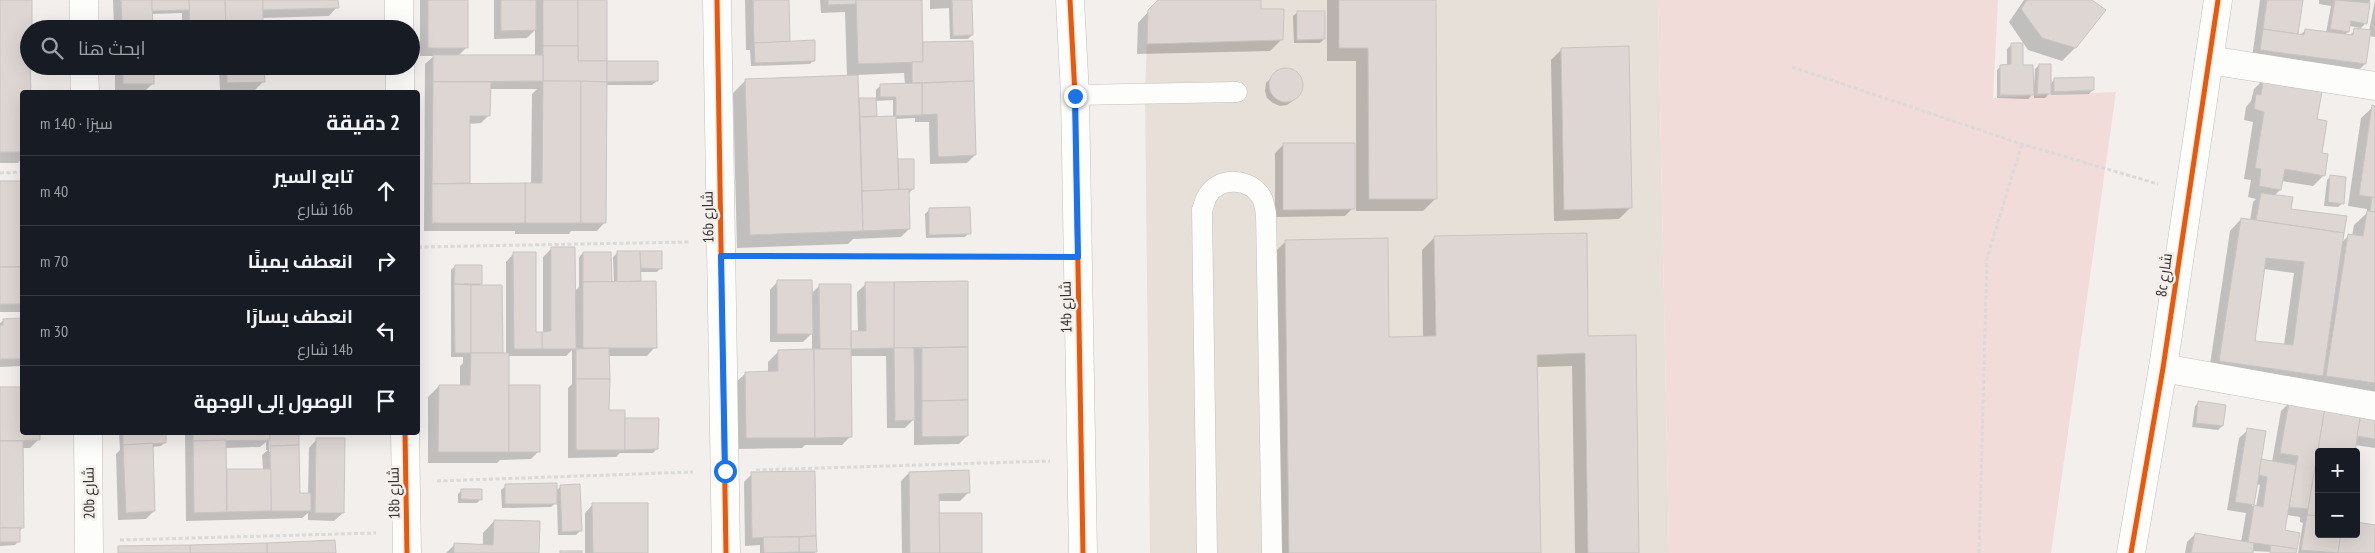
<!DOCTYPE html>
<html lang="ar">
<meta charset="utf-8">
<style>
body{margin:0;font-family:"PT Sans Narrow",Cairo,sans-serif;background:#242831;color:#f1f3f6;direction:rtl}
.controls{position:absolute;right:15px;bottom:15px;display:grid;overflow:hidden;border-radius:5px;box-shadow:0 5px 20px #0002}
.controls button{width:45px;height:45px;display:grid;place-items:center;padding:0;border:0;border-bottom:1px solid #363941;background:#171b24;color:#f1f3f6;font:25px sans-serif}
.stop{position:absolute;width:15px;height:15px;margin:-11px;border:4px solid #1a73e8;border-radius:50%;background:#fff}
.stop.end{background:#1a73e8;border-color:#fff;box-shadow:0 1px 5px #0008}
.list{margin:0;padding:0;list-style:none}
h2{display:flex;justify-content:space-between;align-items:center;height:65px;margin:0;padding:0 20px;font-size:21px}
h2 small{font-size:16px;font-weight:400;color:#9ea1a6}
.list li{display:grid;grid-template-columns:32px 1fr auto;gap:15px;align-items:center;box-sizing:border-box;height:70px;padding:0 20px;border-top:1px solid #363941}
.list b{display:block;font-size:19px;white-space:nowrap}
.list p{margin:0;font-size:16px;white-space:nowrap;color:#9ea1a6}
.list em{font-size:16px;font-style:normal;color:#9ea1a6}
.icon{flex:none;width:28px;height:28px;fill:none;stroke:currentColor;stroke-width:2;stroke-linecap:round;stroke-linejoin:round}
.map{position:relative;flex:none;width:2375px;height:553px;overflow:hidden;direction:ltr}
.search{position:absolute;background:#171b24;box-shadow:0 5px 20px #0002;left:20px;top:20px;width:400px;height:55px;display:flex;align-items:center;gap:12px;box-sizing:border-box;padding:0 18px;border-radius:28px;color:#9ea1a6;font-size:19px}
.panel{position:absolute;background:#171b24;box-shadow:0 5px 20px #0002;left:20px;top:90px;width:400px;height:345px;border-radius:5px;direction:rtl}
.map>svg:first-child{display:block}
.built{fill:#e6e0d9}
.green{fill:#f1dcd9}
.shadow{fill:#0003;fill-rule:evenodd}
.building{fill:#ded6d2;stroke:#c7c4c3;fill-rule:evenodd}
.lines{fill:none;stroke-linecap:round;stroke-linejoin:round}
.lane-casing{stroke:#c2c0be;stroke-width:21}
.street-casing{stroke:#c2c0be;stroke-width:29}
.path{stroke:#dadad9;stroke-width:3;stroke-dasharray:4 2.5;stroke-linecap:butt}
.lane{stroke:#fdfdfc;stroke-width:20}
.street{stroke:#fdfdfc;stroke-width:28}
.cycleway-casing{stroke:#f4efeb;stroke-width:8}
.cycleway{stroke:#e8590c;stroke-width:5}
.route{stroke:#1a73e8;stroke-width:6}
.labels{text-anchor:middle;stroke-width:5;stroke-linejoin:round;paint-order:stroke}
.street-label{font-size:15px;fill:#32302f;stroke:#f4efeb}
</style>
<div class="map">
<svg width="2375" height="553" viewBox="0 0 2375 553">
<rect width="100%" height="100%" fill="#f2efed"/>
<path class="built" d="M1158 0H1658L1669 553H1150L1145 93 1148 10Z"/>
<path class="green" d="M1658 0H1998L1993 98 2116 92 2051 553H1669Z"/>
<g class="shadow">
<path d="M0 0H31L29 29 30 92H22V158L18 163H0Z"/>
<path d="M113 0H337V7L329 16 262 18V29H182V13L151 14V29H114Z"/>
<path d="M420 0H466L467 47 458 56H535V30L527 38 494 39V0H606V64L657 81 652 85H605V222L597 231H571L569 234H515V231H424L425 64 434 56H420ZM489 89H537L532 94 531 185H468L469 124 481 123 489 115Z"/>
<path d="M745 0H788L789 42 814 60 810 64 751 66 750 50H746Z"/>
<path d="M820 0H920L922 44 971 42 975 155 967 163 930 164 929 122H915V118L895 119 897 161 912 160 913 189 909 193V229L901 237 853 239 848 244 737 248 733 93 746 80 847 77 845 12 821 13ZM904 73 905 85 880 86 876 90V99H860L857 102V75ZM893 100V117L876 118 875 101Z"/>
<path d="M930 0H971L972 35 968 39H950L949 8 930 9Z"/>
<path d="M1159 0H1259L1260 10 1281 40 1270 51 1137 54 1138 23Z"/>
<path d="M1327 0H1435L1436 198 1423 211H1356V61H1327Z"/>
<path d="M2024 0H2090L2075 48 2062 61 2028 50 2009 22Z"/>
<path d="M2260 0H2301L2296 35H2300L2306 30 2326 33 2331 6 2319 4V0H2370L2365 24 2361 28 2349 26 2348 32 2344 35 2349 36 2355 30 2369 31 2375 0V37L2369 36 2365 64 2357 72 2252 58Z"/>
<path d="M1298 12 1324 39 1320 43H1294L1293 16Z"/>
<path d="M2011 45 2032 86H2034L2035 69 2039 65 2050 84 2055 79 2093 90 2089 94 2051 95V92L2045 98H2034V93L2028 99 1997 98V70L2001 66H2007V49Z"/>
<path d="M1562 49 1630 208 1619 219 1554 221 1551 60Z"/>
<path d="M115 66H152L153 83 145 91 115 92Z"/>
<path d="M219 66H263V82L255 90 220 91Z"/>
<path d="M1283 69 1291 70 1297 74 1301 80V88L1294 100 1287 105 1280 106 1273 103 1267 98 1265 91 1266 83 1276 73Z"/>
<path d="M2265 78 2316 120 2324 175 2313 186 2281 181 2280 190 2274 196 2290 210 2345 217 2342 242 2349 235 2352 236 2354 225 2367 213V209L2348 206 2361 118 2373 107H2375V398L2209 371 2230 231 2241 219 2250 221 2253 202 2256 199 2248 197 2251 180 2244 179 2253 122 2244 120 2246 107 2251 101 2254 89ZM2264 269 2294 273 2284 345 2254 342Z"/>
<path d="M1283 145 1353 208 1345 216 1275 217V153Z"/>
<path d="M2331 176 2343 203 2338 207 2324 206 2327 180Z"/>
<rect x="0" y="182" width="22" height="130"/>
<path d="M929 210 969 233 965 237 926 238 925 214Z"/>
<path d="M1435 237 1587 337 1638 553H1575L1572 366 1536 367 1539 553H1276L1273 254 1286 241 1388 338H1423L1422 250Z"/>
<path d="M551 249 574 292 579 287V257L583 253 614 283 613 257 617 253 661 252V268L657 272H640V282L655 347 647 356H608V412L624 419 657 449 653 453H620L616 457 568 458V388L572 384V350L566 356H508V388L539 451 531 459 500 460 497 463H428V397L439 386H460V366L463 363V357H451V270L455 266 481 284 479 286 501 355H506V262L514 253 535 333H543V257Z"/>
<path d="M778 281 811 294 820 285 850 332H858L857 292 866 284 966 283 967 436 959 444 914 445V419L905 428H887L886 356H850V437L842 445H805L802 448 735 449 734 384 746 373H768V362L779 351 812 350V333L803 342H770V290Z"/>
<path d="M22 319V366L0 367V323L4 320Z"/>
<path d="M22 388V432L38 440 30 448H22L23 527 19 532V541L15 545 0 546V389Z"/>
<path d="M2199 402 2222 426 2218 430 2192 427 2195 406Z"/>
<path d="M2289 403 2375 417V448L2355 445 2319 452V534H2356L2375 527V553H2298L2303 523 2300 522V517L2287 515 2284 531 2295 553 2252 551 2251 553H2185L2187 542 2195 534 2241 542 2246 513 2227 510 2239 438 2248 430 2260 460 2272 462 2281 411ZM2256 484 2260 485 2256 507 2252 506Z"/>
<path d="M119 432H164L165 442 161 446 152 447 154 511 146 519 118 520 116 454 120 450Z"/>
<path d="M185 432H298L299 495H308L309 448 317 439 343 513 334 521 308 520V513L302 518 186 521ZM271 437V452H269V439ZM266 442V450H268L262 455 263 470 226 471 225 448 260 447Z"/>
<path d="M909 473 968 493 960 501H937V515L981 553H902L901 481Z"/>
<path d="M752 474 815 536 813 537H815V553H760V545L745 546 744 482Z"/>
<path d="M506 486 556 491 561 486 580 531 576 535H558L557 501 551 507 502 508 501 490Z"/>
<path d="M462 490 481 499 477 503H458V494Z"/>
<path d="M593 504 647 553H585V513Z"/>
<path d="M494 521 537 553H446L455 544 483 545V533Z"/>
</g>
<g class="building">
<path d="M0 0H32V29H29L31 92H22V152H0Z"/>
<path d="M121 0H152L153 29H122Z"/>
<path d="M152 0H189L190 10 152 11Z"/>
<path d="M189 0H225L226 27 190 28Z"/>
<path d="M225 0H263V29H226Z"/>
<path d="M263 0H338L339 8 263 10Z"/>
<rect x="428" y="0" width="40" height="48"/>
<path d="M501 0H536V30L501 31Z"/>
<rect x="543" y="0" width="35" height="46"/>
<rect x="578" y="0" width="29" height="61"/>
<path d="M753 0H789L790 42 754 43Z"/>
<path d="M828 0H856V4L828 5Z"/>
<path d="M856 0H922L923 62 858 64Z"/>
<path d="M952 0H972L973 35 953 36Z"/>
<path d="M1158 0H1261V9H1284L1283 40 1147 44 1148 10Z"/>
<path d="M1339 0H1436L1437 199H1369L1368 48H1339Z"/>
<path d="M2027 0H2092L2106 10 2076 48 2042 38 2021 9Z"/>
<path d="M2267 0H2303L2298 34 2263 29Z"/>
<path d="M2335 0 2370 3 2367 24 2351 21 2349 32 2330 29Z"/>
<path d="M1297 11H1325V39L1297 40Z"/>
<path d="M2354 28 2371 30 2366 64 2260 50 2263 29 2304 35 2305 29 2353 35Z"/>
<path d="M815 40V61L755 63 754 43Z"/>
<path d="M973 41 974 81 912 83V62H923V42Z"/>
<path d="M2011 43H2023V65H2033L2034 95H2000V65L2011 64Z"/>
<path d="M543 46H578V61H607V82L543 81Z"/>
<path d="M1629 46 1632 208 1564 210 1561 48Z"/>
<path d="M433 55H543V81L433 82Z"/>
<path d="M607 61H658V81L607 82Z"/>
<path d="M2039 64H2051V94H2037Z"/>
<rect x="123" y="66" width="31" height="18"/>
<path d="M227 66H264L265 82 227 83Z"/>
<circle cx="1286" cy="85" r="17"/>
<path d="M858 75 863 231 750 235 745 79Z"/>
<path d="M2264 76 2323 86 2317 119 2327 121 2322 153 2328 154 2325 176 2285 169 2281 190 2259 186 2261 169 2255 168 2264 112 2254 109 2256 94 2261 95Z"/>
<path d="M2094 77V90L2054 92V78Z"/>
<path d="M543 81H581V223H525V183H542Z"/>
<path d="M581 81 607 82 606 223H581Z"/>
<path d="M974 81 976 155 938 157 937 114 922 115V83Z"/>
<path d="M433 82H491L490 116H470V183L432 184Z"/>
<path d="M922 83V115L896 116V97H880V84Z"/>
<path d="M859 98H876L877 116 860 117Z"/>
<path d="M2372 105 2375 106V198L2359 195Z"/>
<path d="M896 116 899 190 862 191 860 117Z"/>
<path d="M1283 143H1355V209L1283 210Z"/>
<path d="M898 159H914V189L899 190Z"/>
<path d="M2330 175 2346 177 2344 204 2328 202Z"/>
<rect x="0" y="181" width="22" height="86"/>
<path d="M525 183V223H432V184Z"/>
<path d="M909 189 910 229 863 231 862 191Z"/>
<path d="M2261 193 2293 197 2291 209 2347 216 2344 233 2256 220Z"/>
<path d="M2372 197 2375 198V212L2370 211Z"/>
<path d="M970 207 971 234 929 235V208Z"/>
<path d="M2367 211 2375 212V383L2326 376 2348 234 2363 236Z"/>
<path d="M2241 218 2344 233 2323 376 2219 361ZM2266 258 2304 262 2293 345 2255 341Z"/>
<path d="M1587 233 1588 336 1636 335 1639 553H1588L1585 353 1537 355 1541 553H1289L1285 240 1388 238 1389 337 1436 336 1434 236Z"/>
<path d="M551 247H575L576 349H542V332L551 331Z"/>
<path d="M617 251H640L641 281 617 282Z"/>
<path d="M640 251H662V269L641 268Z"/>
<path d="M513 252H536V332H542V349H514Z"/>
<path d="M583 252H611L612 282H583Z"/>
<path d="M455 265H482V284H454Z"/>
<rect x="0" y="267" width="22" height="37"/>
<path d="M777 280H812L813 334H777Z"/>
<path d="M656 281 657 348H583V282Z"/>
<path d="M968 281V347L894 348V282Z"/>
<path d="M865 282H894V348L851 349V331H866Z"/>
<path d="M454 284 471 285V353H455Z"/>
<path d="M819 284H851V349H820Z"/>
<path d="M471 285H502L503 353H471Z"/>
<path d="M22 318V359H0V325H3V319Z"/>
<path d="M968 347V400L922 401V348Z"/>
<path d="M609 348 610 379H576V349Z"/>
<path d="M894 348H914L915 420 895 421Z"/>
<path d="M814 349 815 438H746L745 372 778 371V350Z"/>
<path d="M814 349H851L852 437 815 438Z"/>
<path d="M471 353H509V452H438L439 385H470Z"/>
<path d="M576 379H610L609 410H625V450H576Z"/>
<rect x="509" y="385" width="31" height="67"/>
<path d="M0 387H22V432H40V440L0 441Z"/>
<path d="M968 400V436L922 437V401Z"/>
<path d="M2198 401 2226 405 2223 426 2196 423Z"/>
<path d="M2289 402 2325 408 2308 509 2289 507 2298 456 2280 453Z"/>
<path d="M2325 408 2361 413 2355 452H2319V516L2307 515Z"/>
<path d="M2361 413 2375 416V439L2357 436Z"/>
<path d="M625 418H659L658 449 625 450Z"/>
<path d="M2247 428 2266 431 2254 505 2235 502Z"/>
<path d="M123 432H166V443L123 445Z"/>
<path d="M193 432H270V440L193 441Z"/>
<path d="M270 432H299V445L270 446Z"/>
<path d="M316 438H345L344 513H315Z"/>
<path d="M226 440 227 512 194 513 193 441Z"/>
<path d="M0 441H23L24 528H0Z"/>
<path d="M153 443 155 511 126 513 123 445Z"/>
<path d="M299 445 300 493H311V511H271L270 446Z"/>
<path d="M2261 459 2296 465 2285 530 2300 533 2297 549 2248 542 2254 505 2263 507 2267 477 2259 475Z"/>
<path d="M227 469H271V511L227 512Z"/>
<path d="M969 470 970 493 939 494 940 553H910L909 472Z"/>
<path d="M815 471 816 536 752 538 751 472Z"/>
<path d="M557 483V504H505V484Z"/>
<path d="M580 484 582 531 562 532 560 485Z"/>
<path d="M461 489H482V500L461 499Z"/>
<path d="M592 503H648V553H593Z"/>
<path d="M939 513H982V553H940Z"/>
<path d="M2307 515 2319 516V534H2341L2338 553 2301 550Z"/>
<path d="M494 520 540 521 539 553H454V543L493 545Z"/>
<path d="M2356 522 2375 525V553H2338L2341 534H2356Z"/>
<rect x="0" y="528" width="20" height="14"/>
<path d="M2195 533 2254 543 2253 553H2191Z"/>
<path d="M816 536 817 552H799V537Z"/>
<path d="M763 537H799V552L764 553Z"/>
<path d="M335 540 336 553H267V543Z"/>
<path d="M267 543V553H190V545Z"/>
<path d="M190 545V553H118V546Z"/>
<path d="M2271 545 2297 549 2296 553H2270Z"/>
<rect x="560" y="551" width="22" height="2"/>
</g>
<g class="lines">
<defs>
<g id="lane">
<path d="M1075 95 1237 92"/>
<path d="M1207 553 1202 210C1204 206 1205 199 1208 195 1220 176 1251 178 1262 198 1264 202 1265 209 1266 213L1272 553"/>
</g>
<g id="street">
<path d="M84 0V29"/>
<path d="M399 0V29"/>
<path d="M717 0 726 553"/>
<path d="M1070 0 1075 95 1083 553"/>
<path d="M2209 60 2375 86"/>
<path d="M84 66 85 92"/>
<path d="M400 66V92"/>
<path d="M2163 368 2375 406"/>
<path d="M88 432 89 553"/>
<path d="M405 432 407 553"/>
<path d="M2131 553 2163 368 2218 0"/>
</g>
</defs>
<use href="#lane" class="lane-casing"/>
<use href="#street" class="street-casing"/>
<g class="path">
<path d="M1792 67 2022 144 2158 184"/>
<path d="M0 173 22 172"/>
<path d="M418 247 689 242"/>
<path d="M751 256 1045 257"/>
<path d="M756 470 1050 461"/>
<path d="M437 481 693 472"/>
<path d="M120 540 376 533"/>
<path d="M1979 553 1987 258 2022 144"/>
</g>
<use href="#lane" class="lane"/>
<use href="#street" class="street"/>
<defs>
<g id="cycleway">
<path d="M717 0 726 553"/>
<path d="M1070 0 1075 95 1083 553"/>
<path d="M405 432 407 553"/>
<path d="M2131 553 2163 368 2218 0"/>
</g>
</defs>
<use href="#cycleway" class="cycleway-casing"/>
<use href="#cycleway" class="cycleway"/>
</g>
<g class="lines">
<path class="route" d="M725 471 721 256 1078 257 1075 96"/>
</g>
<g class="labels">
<g class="street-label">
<text transform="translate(708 217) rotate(-91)" y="5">16b شارع</text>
<text transform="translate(2164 275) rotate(-82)" y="5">8c شارع</text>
<text transform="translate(1066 307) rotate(-91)" y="5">14b شارع</text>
<text transform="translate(89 493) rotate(-91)" y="5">20b شارع</text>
<text transform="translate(394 493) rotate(-91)" y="5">18b شارع</text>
</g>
</g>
</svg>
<div class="controls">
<button>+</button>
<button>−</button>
</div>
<div class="stop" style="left:725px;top:471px"></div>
<div class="stop end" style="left:1075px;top:96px"></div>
<div class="search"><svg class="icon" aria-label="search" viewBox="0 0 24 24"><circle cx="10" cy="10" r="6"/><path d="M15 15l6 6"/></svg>ابحث هنا</div>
<section class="panel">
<h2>2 دقيقة<small>سيرًا · 140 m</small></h2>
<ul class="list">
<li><svg class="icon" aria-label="ahead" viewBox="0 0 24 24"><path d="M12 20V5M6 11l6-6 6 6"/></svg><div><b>تابع السير</b><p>16b شارع</p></div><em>40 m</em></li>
<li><svg class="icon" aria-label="right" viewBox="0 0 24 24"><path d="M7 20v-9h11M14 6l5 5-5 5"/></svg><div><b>انعطف يمينًا</b></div><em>70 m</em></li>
<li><svg class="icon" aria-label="left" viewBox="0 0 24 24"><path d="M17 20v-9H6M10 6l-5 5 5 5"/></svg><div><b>انعطف يسارًا</b><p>14b شارع</p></div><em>30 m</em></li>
<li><svg class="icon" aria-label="arrive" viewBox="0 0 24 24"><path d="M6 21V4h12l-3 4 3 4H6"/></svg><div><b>الوصول إلى الوجهة</b></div></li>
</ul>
</section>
</div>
